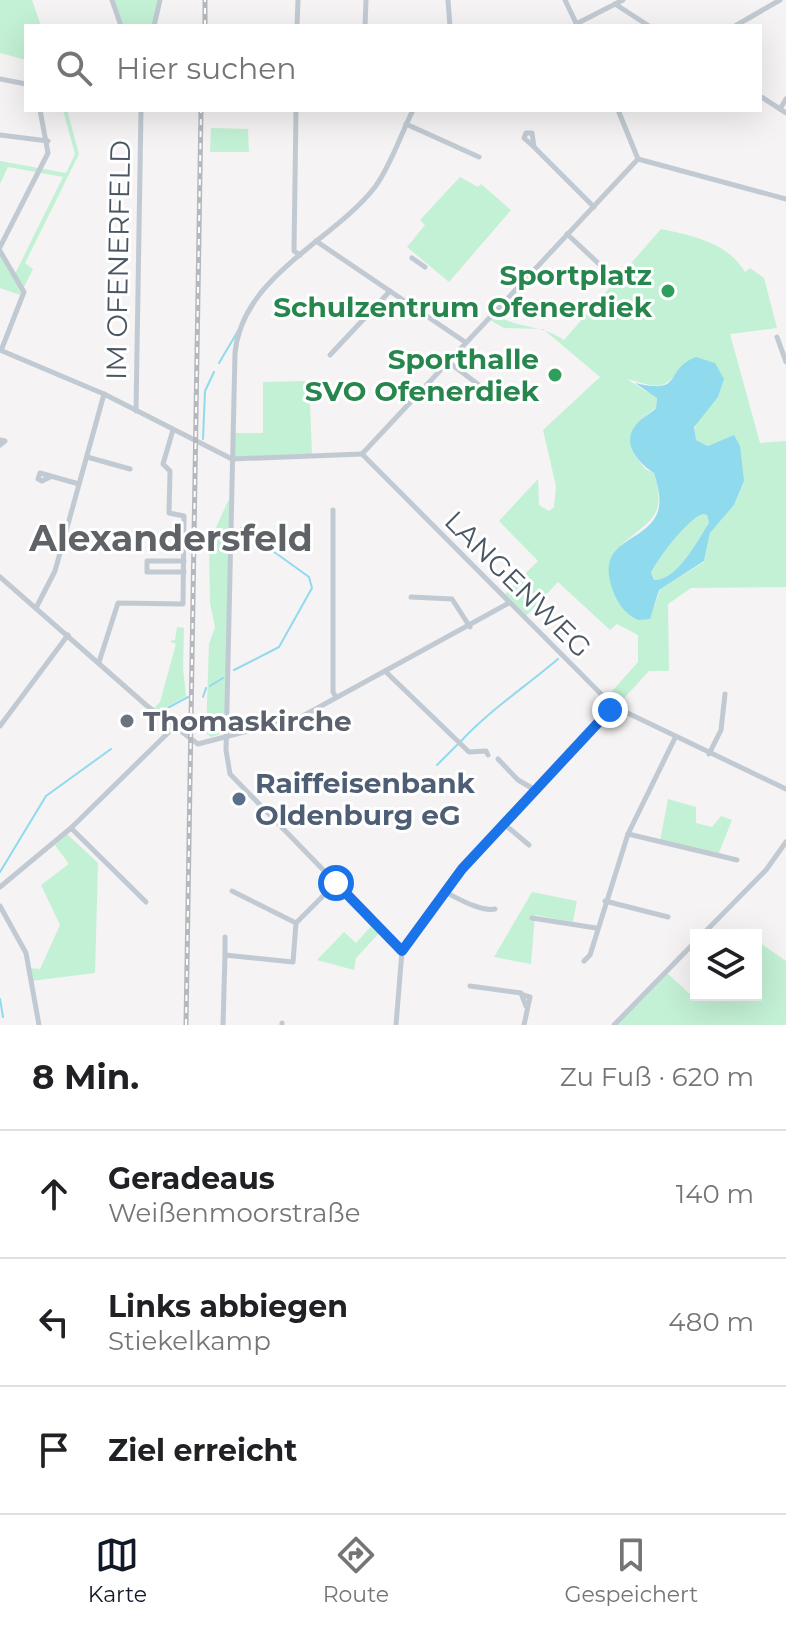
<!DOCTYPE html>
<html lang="de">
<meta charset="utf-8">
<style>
body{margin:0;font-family:Montserrat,sans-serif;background:#f6f6f6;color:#202124}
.controls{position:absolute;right:24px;bottom:24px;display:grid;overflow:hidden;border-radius:0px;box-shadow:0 8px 32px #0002}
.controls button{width:72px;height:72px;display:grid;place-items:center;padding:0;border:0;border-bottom:2px solid #e0e0e0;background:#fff;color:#202124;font:40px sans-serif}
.stop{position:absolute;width:24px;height:24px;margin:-18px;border:6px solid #1a73e8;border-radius:50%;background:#fff}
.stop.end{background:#1a73e8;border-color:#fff;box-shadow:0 2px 8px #0008}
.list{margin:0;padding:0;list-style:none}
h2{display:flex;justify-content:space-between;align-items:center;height:104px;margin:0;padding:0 32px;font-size:34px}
h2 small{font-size:26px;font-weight:400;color:#757577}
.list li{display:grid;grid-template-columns:52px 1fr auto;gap:24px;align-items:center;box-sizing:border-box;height:128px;padding:0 32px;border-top:2px solid #e0e0e0}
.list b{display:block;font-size:30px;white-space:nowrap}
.list p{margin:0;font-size:26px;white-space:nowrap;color:#757577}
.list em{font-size:26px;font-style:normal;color:#757577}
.icon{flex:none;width:44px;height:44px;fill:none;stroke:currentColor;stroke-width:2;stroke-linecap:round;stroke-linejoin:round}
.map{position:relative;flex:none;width:786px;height:1025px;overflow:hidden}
.search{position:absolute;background:#fff;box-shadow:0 8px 32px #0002;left:24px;right:24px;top:24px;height:88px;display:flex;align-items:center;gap:20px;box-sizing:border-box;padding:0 28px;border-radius:0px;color:#757577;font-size:30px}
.sheet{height:488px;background:#fff}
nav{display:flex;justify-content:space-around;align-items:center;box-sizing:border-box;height:112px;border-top:2px solid #e0e0e0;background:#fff;font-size:22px;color:#757577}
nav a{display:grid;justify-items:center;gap:4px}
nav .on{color:#111827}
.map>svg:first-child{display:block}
.green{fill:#c3f1d5;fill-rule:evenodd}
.water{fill:#90daee;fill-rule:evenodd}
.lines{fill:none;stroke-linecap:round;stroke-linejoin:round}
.stream{stroke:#90daee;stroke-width:2}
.minor{stroke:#c1cad2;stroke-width:5}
.rail-casing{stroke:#b5b8bd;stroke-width:5}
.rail{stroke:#fff;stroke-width:2;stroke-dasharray:6;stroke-linecap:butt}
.route{stroke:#1a73e8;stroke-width:10}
.leisure-dot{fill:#2e9e5b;stroke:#fff;stroke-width:3}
.worship-dot{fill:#6b7280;stroke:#fff;stroke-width:3}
.service-dot{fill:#5c6f8a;stroke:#fff;stroke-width:3}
.labels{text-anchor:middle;stroke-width:6;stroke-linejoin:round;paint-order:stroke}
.street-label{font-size:28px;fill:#4a5661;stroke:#fff}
.leisure-label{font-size:28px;font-weight:bold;fill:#27864d;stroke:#fff;text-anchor:end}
.worship-label{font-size:28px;font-weight:bold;fill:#5b616d;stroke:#fff;text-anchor:start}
.service-label{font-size:28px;font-weight:bold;fill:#4e5e75;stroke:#fff;text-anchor:start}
.district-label{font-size:36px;font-weight:bold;fill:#5f6368;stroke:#fff}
</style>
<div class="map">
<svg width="786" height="1025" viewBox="0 0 786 1025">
<rect width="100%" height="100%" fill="#f5f3f3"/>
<g class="green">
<path d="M0 0H32L41 26H26V60L0 53Z"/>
<path d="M112 0H160L154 26H121Z"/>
<path d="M63 110H67L79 154 25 263 33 269 20 295 0 288V254L15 274 63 177 8 167 0 184V161L66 173 75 154Z"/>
<path d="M211 128 248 129 249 152H210Z"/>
<path d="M460 177 478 187 481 184 511 210 449 282 407 247 425 225 420 220Z"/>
<path d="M661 229C693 236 727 242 745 272L750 268 764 278 777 328 730 334 760 443 786 441V587L691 588 668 604 669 671H649L615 708 605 699 638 662V635L617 624 610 630 558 582 526 616 505 594 538 561 499 521 538 479 539 505 549 511 554 507 556 486 543 430 600 377 543 329 504 328 490 320 496 315C518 329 541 324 564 340ZM679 369 718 397C706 410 690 421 696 440L708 446 715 443 744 481 734 505 710 533 704 562 660 589 654 607 621 545C651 519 667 517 654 473L645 469 634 454 642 419 656 407 657 398 649 389 647 392 627 379C652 385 664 394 679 369Z"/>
<path d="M309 381 312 454 232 459 233 433H263V382Z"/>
<path d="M229 499 227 732 211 737 206 733 209 644 215 627 210 603 209 543Z"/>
<path d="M703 514 707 515 709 523C697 541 677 581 654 580L651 573C659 556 684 520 703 514Z"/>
<path d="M177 627 184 628 183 668 186 696 159 711 154 708 160 702 176 644 169 641 175 640Z"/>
<path d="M668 799 696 807V823L712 827 721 816 732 820 718 855 660 841Z"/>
<path d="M67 834 98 863 95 973 31 981 29 968 40 969 60 925 41 885 69 864 55 845Z"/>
<path d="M532 892 577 901 573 922 535 915 531 964 494 957Z"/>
<path d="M375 922 382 930 356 958 354 970 317 960 344 932 356 943Z"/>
<path d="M756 940 786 961V1025H615L666 972 692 996 696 991V995H756Z"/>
</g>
<path class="water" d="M696 357 715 363 724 379 718 397 694 427 696 440 708 446 734 435 740 446 744 481 734 505 710 533 704 561 659 590 650 619 638 620C624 613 617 603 612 588 596 540 641 544 656 516 663 503 658 486 654 473 640 464 620 444 636 425 641 418 650 414 656 408L657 398 635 383C686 395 662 370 696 357ZM703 514 707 515 709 523C697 541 677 581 654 580L651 573C657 559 688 518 703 514Z"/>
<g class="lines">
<g class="stream">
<path d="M219 363 238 331"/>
<path d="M203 439 205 391 214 372"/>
<path d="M234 670 279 647 312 588 309 577 241 528"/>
<path d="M210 686 223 678"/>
<path d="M203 697 206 688"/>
<path d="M160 712 188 697"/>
<path d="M461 741C490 710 525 687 558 659"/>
<path d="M437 765 457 745"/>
<path d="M0 872 46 796 111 749"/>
<path d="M0 999 3 1017"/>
</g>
<g class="minor">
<path d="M112 0 121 26"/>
<path d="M448 0 450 26"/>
<path d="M565 0 577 25"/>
<path d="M615 4 649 26"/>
<path d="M576 24 623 0"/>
<path d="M154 26 160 0"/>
<path d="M297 26 298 0"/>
<path d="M365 26 366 0"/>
<path d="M735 26 780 0"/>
<path d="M0 79 26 84"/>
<path d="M760 96 786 113"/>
<path d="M780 109 786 99"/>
<path d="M296 110 294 251 300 255"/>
<path d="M618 110 638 159"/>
<path d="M406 124 479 157"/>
<path d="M0 135 48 141"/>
<path d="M534 147 524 138 526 133H532L534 147 594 207"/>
<path d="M638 159 786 199"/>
<path d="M567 234 613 277"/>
<path d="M316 241 465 342"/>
<path d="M0 247 48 153 40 110"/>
<path d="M0 251 24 292 2 348"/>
<path d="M412 258 425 267"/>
<path d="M777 337 786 362"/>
<path d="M0 350 104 394 232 459 362 454"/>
<path d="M330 355 390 291"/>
<path d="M447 361 479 385"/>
<path d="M136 411 141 110"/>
<path d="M0 440 5 441 0 445"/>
<path d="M362 454 613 706 786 789"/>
<path d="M362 454 638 159"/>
<path d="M87 457 130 469"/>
<path d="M50 477 42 481 38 479 40 473 79 484"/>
<path d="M333 510V692L336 697"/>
<path d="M184 572H147V561H184"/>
<path d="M0 577 146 705 198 744 301 717 509 603"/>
<path d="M411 597 452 599 470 627"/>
<path d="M36 608 55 571 104 394"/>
<path d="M99 662 118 603 183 604 184 516 169 513 170 471 163 464 173 430"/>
<path d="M385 671 469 752 486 751 488 755"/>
<path d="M0 726 68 635"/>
<path d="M709 754 721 730 725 694"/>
<path d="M498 759 518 780 537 791"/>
<path d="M504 824 529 845"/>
<path d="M71 828 146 902"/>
<path d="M628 834 737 860"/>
<path d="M0 887 71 828 174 727"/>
<path d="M232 891 296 923"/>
<path d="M445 892C459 899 481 912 495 909"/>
<path d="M605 901 668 917"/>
<path d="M0 906 26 953 39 1025"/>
<path d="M532 918 596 928"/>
<path d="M702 935 766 870 786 842"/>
<path d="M402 951 462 869 613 706"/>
<path d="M225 955V937"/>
<path d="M584 961 590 955 628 834 675 738"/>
<path d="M470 986 521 993 526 1006"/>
<path d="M523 995 530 997 524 1025"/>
<path d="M223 1025 225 955 293 962 296 923 336 883"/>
<path d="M282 1025V1023"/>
<path d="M396 1025 402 951 230 774 226 750 235 353C242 276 333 241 375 187 391 165 401 134 413 110"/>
<path d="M614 1025 696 941"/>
</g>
<defs>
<g id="rail">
<path d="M205 26V0"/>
<path d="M186 1025 201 110"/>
</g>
</defs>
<use href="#rail" class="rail-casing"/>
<use href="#rail" class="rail"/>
</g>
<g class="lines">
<path class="route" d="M336 883 402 951 462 869 610 710"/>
</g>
<g class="leisure-dot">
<circle cx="668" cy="291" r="8"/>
<circle cx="555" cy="375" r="8"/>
</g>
<circle class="worship-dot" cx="127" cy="721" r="8"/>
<circle class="service-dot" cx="239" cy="799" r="8"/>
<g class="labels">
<g class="street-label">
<text transform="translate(118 260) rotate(-89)" y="10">IM OFENERFELD</text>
<text transform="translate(518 584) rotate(45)" y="10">LANGENWEG</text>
</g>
<g class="leisure-label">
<text x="652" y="285">Sportplatz<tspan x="652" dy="32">Schulzentrum Ofenerdiek</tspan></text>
<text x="539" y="369">Sporthalle<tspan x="539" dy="32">SVO Ofenerdiek</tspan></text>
</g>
<g class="worship-label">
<text x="143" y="731">Thomaskirche</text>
</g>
<g class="service-label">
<text x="255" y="793">Raiffeisenbank<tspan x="255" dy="32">Oldenburg eG</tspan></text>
</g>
<g class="district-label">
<text x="171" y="551">Alexandersfeld</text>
</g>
</g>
</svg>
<div class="controls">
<button><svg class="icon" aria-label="layers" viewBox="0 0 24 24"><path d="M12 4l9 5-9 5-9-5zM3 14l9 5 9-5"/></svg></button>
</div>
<div class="stop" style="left:336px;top:883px"></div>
<div class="stop end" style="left:610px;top:710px"></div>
<div class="search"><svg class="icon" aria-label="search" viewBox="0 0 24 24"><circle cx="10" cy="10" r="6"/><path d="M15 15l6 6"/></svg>Hier suchen</div>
</div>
<section class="sheet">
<h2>8 Min.<small>Zu Fuß · 620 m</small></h2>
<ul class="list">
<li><svg class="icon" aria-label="ahead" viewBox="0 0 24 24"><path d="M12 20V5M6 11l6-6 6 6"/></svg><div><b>Geradeaus</b><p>Weißenmoorstraße</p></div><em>140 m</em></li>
<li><svg class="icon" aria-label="left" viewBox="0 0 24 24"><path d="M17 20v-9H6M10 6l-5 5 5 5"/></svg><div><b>Links abbiegen</b><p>Stiekelkamp</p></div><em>480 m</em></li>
<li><svg class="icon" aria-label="arrive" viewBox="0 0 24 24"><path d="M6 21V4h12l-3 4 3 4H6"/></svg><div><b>Ziel erreicht</b></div></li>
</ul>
</section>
<nav>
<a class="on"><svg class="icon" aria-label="map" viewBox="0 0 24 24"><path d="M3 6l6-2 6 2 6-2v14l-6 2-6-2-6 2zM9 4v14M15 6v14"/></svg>Karte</a>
<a><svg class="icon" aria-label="directions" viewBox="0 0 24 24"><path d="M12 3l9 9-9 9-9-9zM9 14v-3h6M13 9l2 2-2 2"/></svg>Route</a>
<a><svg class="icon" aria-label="saved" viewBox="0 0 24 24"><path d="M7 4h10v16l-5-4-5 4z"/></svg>Gespeichert</a>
</nav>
